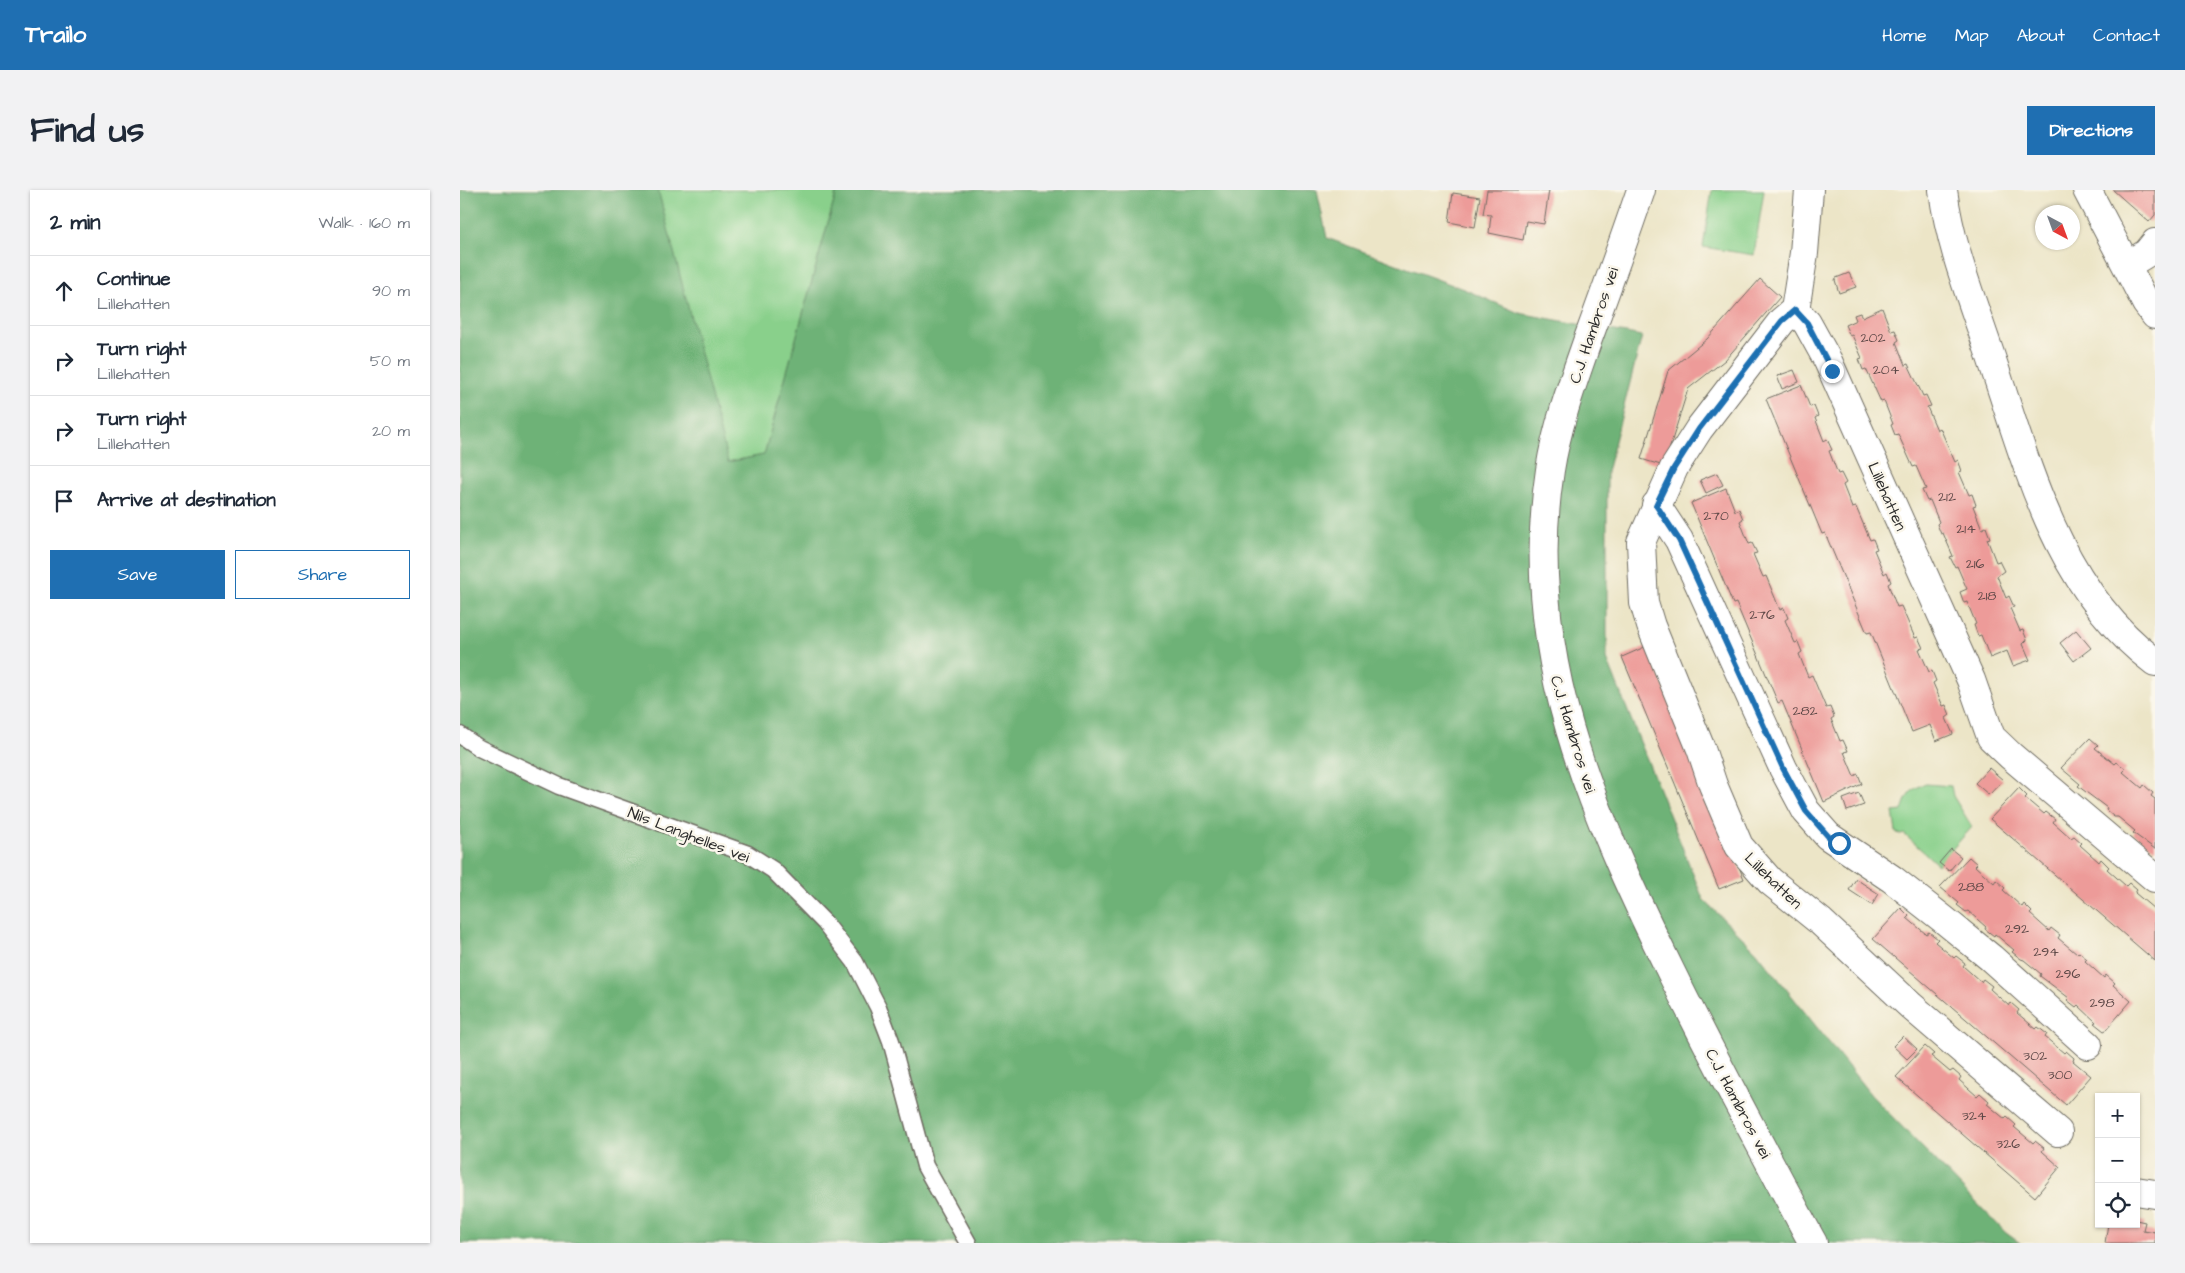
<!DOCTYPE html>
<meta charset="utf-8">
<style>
body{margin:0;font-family:"Architects Daughter",sans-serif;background:#f2f2f3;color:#1f2937}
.controls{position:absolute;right:15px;bottom:15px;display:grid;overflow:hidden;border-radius:0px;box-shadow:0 1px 4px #0004}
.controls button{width:45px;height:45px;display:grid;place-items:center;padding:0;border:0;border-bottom:1px solid #e0e1e3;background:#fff;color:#1f2937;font:25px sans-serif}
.compass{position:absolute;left:1575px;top:15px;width:45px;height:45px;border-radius:50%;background:#fff;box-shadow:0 1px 4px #0004;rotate:139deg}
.stop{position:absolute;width:15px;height:15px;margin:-11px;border:4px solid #1f6fb2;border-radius:50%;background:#fff}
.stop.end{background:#1f6fb2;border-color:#fff;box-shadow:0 1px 5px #0008}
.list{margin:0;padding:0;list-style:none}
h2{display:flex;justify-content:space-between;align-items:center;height:65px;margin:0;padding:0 20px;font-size:21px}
h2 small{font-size:16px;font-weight:400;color:#747a83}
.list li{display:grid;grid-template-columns:32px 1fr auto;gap:15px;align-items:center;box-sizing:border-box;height:70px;padding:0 20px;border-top:1px solid #e0e1e3}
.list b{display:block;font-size:19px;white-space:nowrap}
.list p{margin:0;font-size:16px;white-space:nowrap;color:#747a83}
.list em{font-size:16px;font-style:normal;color:#747a83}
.actions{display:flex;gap:10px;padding:15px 20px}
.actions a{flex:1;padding:11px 0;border:1px solid #1f6fb2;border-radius:0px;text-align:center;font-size:18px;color:#1f6fb2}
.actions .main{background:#1f6fb2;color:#fff}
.icon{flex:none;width:28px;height:28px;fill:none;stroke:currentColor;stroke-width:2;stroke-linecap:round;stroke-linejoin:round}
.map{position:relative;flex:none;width:1695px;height:1053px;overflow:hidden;border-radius:0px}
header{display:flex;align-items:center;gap:30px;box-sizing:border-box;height:70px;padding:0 25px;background:#1f6fb2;color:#fff}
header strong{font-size:24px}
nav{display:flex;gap:28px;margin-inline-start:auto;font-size:18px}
.intro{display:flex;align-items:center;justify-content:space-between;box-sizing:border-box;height:120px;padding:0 30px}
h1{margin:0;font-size:35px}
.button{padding:12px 22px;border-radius:0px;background:#1f6fb2;color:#fff;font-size:18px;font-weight:700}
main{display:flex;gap:30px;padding:0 30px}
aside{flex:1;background:#fff;border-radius:0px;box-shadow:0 1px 4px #0004}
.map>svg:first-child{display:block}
.green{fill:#89d08b;stroke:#5a7e5b}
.forest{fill:#6eb277;stroke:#4c6e51}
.building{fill:#ed9b99}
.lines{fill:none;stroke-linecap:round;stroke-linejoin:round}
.service-casing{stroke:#6f6c62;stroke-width:19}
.minor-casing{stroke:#6f6c62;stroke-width:30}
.secondary-casing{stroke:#6f6c62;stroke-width:30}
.service{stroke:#fff;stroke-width:16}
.minor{stroke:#fff;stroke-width:28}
.secondary{stroke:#fff;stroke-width:28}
.route{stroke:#1f6fb2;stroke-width:6}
.labels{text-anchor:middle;stroke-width:5;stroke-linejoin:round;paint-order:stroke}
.number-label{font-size:14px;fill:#5c4746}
.street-label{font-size:16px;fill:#2b2b2b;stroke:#fbf7ec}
</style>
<header>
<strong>Trailo</strong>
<nav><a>Home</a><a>Map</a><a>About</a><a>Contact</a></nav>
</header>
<div class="intro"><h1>Find us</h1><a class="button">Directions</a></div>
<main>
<aside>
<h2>2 min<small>Walk · 160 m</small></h2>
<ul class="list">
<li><svg class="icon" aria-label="ahead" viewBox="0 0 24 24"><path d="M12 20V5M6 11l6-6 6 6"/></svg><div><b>Continue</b><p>Lillehatten</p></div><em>90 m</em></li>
<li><svg class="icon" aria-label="right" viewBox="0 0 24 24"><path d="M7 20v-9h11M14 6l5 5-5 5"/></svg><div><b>Turn right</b><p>Lillehatten</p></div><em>50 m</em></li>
<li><svg class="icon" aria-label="right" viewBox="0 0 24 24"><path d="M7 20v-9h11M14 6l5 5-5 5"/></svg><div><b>Turn right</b><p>Lillehatten</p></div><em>20 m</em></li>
<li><svg class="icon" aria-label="arrive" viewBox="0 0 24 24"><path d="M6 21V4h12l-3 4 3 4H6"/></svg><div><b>Arrive at destination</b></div></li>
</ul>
<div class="actions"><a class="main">Save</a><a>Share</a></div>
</aside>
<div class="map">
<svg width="1695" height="1053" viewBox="0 0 1695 1053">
<rect width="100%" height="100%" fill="#fbf7ec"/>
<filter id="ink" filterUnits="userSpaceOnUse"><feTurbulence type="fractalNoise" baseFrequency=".02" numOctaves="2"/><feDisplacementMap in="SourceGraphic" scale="10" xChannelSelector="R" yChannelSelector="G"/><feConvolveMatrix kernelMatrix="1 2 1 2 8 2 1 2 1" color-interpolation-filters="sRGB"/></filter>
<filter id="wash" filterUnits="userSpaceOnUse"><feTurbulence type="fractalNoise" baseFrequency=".0096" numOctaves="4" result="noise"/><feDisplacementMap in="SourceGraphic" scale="20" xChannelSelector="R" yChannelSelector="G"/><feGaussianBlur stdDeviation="1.12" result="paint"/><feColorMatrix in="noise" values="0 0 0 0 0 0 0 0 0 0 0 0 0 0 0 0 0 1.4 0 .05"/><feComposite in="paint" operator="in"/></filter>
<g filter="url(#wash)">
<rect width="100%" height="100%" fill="#ece5c7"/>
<g class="green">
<path d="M198 0H377L304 265 267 272Z"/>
<path d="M1252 0H1304L1294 65 1243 57Z"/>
<path d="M1466 594 1491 596 1493 606 1512 637 1478 675 1444 644 1441 645 1436 642 1433 622 1442 621C1446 606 1451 598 1466 594Z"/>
</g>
<path class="forest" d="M0 0H198L268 272 304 265 377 0H857L867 48 1006 100 1059 123 1182 146 1147 282V469L1243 709 1296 761 1411 905 1546 1043 1560 1053H0Z"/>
<g id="blocks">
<g class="building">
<path d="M1027 0H1089L1084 34 1066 31 1063 50 1029 43 1031 25 1023 24Z"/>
<path d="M1653 0H1695V25L1689 32Z"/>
<path d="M993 3 1020 7 1015 37 989 32Z"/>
<path d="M1389 83 1396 97 1379 103 1375 90 1376 88Z"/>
<path d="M1300 89 1320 107 1265 170 1228 199 1204 276 1181 269 1208 181 1247 149Z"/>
<path d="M1422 118 1431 141 1435 140 1439 150 1436 152 1445 175 1448 174 1463 206 1466 205 1471 216 1467 217 1477 240 1480 238 1495 272 1498 270 1502 281 1499 282 1509 305 1512 304 1516 315 1513 316 1522 339 1526 337 1530 348 1527 349 1536 372 1539 371 1544 381 1537 386 1546 408 1549 406 1554 417 1550 418 1560 441 1563 440 1567 450 1563 454 1570 470 1553 476 1547 461 1530 468 1521 445 1518 446 1514 435 1516 434 1507 412 1504 413 1500 402 1507 399 1497 376 1495 377 1490 367 1493 366 1483 343 1481 344 1477 334 1479 332 1470 310 1467 311 1462 300 1466 299 1456 276 1453 277 1438 244 1435 245 1431 235 1433 234 1424 211 1421 212 1406 179 1403 180 1399 169 1402 168 1392 145 1390 146 1385 135 1396 130 1394 125 1400 123 1402 127Z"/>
<path d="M1334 180 1339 192 1322 199 1317 186Z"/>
<path d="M1341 195 1350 217 1354 216 1358 226 1355 228 1364 251 1367 249 1372 260 1369 261 1378 284 1381 283 1386 293 1383 295 1392 318 1396 317 1410 350 1413 349 1417 359 1414 360 1424 384 1427 382 1431 392 1428 394 1437 417 1441 416 1455 448 1458 447 1463 458 1459 459 1469 482 1472 481 1476 491 1473 493 1483 516 1486 515 1490 525 1486 528 1493 544 1476 551 1470 535 1452 542 1411 442 1407 443 1365 343 1362 344 1306 209Z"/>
<path d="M1257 283 1263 295 1246 303 1240 290Z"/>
<path d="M1266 298 1275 321 1279 319 1283 329 1280 331 1289 354 1292 353 1297 363 1293 364 1303 387 1306 386 1320 420 1324 418 1328 428 1325 430 1335 453 1338 452 1342 462 1339 464 1348 487 1352 485 1366 518 1370 517 1374 527 1371 529 1380 551 1383 550 1388 561 1384 562 1394 586 1398 584 1402 594 1364 612 1322 511 1318 513 1276 413 1273 414 1231 313Z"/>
<path d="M1616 440 1631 458 1614 471 1600 453Z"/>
<path d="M1187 456 1284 689 1259 699 1162 467Z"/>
<path d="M1630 548 1638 555 1635 558 1655 574 1657 572 1666 579 1663 582 1682 598 1684 595 1693 603 1691 606 1695 609V659L1673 643 1675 641 1658 627H1654L1646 620 1647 618 1618 596 1620 594 1601 578Z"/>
<path d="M1529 578 1543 590 1529 605 1515 593Z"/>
<path d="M1559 598 1567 606 1565 608 1584 624 1586 622 1595 629 1593 632 1611 648 1614 646 1622 653 1620 655 1639 672 1641 669 1649 677 1647 679 1666 696 1669 693 1677 700 1675 703 1694 719 1695 718V771L1530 629Z"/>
<path d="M1399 603 1404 615 1387 621 1383 609Z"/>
<path d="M1491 659 1501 667 1489 681 1479 673Z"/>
<path d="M1509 667 1517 674 1515 676 1534 693 1536 690 1545 698 1543 700 1562 717 1564 714 1572 722 1570 724 1589 741 1591 738 1600 745 1598 748 1617 764 1619 762 1627 769 1625 771 1644 788 1646 785 1655 793 1653 795 1671 811 1646 840 1644 841 1634 833 1636 832 1618 815 1616 817 1607 810 1609 808 1580 786 1581 784 1564 770 1561 769 1552 762 1554 760 1535 744 1534 746 1525 739 1526 737 1508 721 1506 722 1497 715 1499 713 1480 697Z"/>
<path d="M1396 689 1419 704 1412 715 1389 700Z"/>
<path d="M1441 718 1449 726 1447 728 1466 744 1469 742 1478 749 1475 752 1494 768 1496 766 1505 773 1503 776 1521 792 1523 789 1532 796 1530 799 1549 816 1551 813 1559 820 1557 823 1576 839 1578 837 1587 844 1585 847 1604 863 1606 861 1614 868 1613 871 1631 886 1606 915 1413 749Z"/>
<path d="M1443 846 1457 859 1447 869 1433 856Z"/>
<path d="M1465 856 1474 864 1471 866 1490 882 1493 880 1501 887 1499 890 1517 906 1520 903 1529 911 1527 914 1545 929 1547 927 1556 935 1554 937 1573 953 1575 951 1584 958 1582 961 1600 977 1575 1007 1436 887Z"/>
<path d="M1676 1030 1685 1032 1683 1040 1695 1042V1053H1645L1648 1034H1676Z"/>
</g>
</g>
</g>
<g filter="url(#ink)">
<use href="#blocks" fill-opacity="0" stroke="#6f6c62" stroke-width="1"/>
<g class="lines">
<defs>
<path id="service" d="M0 545 19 558 99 596 288 664 313 680 365 733 395 772 418 817 431 851 465 976 508 1053"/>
<g id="minor">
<path d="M1349 0 1344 63 1335 120 1347 133 1368 171 1511 490 1531 547 1551 566 1695 688"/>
<path d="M1627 0 1686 113 1695 125"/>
<path d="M1667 75 1687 63 1695 53"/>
<path d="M1335 120 1322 131 1302 157 1239 239 1214 278 1181 352 1184 413 1191 436 1241 559 1253 595 1279 656 1310 691 1361 732 1451 816 1598 942"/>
<path d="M1196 315 1219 350 1323 578 1346 621 1368 646 1432 689 1483 729 1531 768 1628 855"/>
<path d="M1676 1001 1695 1004"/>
</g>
<g id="secondary">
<path d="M1181 0C1164 50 1146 100 1128 149 1113 192 1097 235 1090 280 1061 464 1132 621 1211 782 1256 874 1305 964 1353 1053"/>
<path d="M1483 0C1490 56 1512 110 1530 164 1567 274 1597 399 1695 472"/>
</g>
</defs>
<use href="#service" class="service-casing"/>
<use href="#minor" class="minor-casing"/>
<use href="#secondary" class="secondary-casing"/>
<use href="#service" class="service"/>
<use href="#minor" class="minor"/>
<use href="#secondary" class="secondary"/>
</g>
</g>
<g class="lines" filter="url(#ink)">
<path class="route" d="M1372 181 1347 133 1335 120 1322 131 1239 239 1214 278 1196 315 1219 350 1323 578 1346 621 1368 646 1379 653"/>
</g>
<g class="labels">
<g class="number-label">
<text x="1413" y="152">202</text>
<text x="1426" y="184">204</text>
<text x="1487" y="311">212</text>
<text x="1256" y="330">270</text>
<text x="1506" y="343">214</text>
<text x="1515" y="378">216</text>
<text x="1527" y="410">218</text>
<text x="1302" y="429">276</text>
<text x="1345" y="525">282</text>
<text x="1511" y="701">288</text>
<text x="1557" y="743">292</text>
<text x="1586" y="766">294</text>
<text x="1608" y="788">296</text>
<text x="1642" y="817">298</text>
<text x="1575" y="870">302</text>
<text x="1600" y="889">300</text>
<text x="1514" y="930">324</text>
<text x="1548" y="958">326</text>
</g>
<g class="street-label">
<text transform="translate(1133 135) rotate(-71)" y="6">C.J. Hambros vei</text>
<text transform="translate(1428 306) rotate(66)" y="6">Lillehatten</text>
<text transform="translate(1114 544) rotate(73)" y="6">C.J. Hambros vei</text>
<text transform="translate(229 644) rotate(21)" y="6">Nils Langhelles vei</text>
<text transform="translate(1314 690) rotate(44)" y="6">Lillehatten</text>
<text transform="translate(1279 913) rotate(62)" y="6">C.J. Hambros vei</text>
</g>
</g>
</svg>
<div class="controls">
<button>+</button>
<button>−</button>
<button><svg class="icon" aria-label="locate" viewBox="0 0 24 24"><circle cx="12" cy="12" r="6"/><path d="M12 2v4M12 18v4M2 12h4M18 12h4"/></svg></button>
</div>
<svg class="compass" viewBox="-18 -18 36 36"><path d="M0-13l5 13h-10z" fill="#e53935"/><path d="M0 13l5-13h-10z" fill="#747a83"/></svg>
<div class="stop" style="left:1379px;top:653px"></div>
<div class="stop end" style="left:1372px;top:181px"></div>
</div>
</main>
